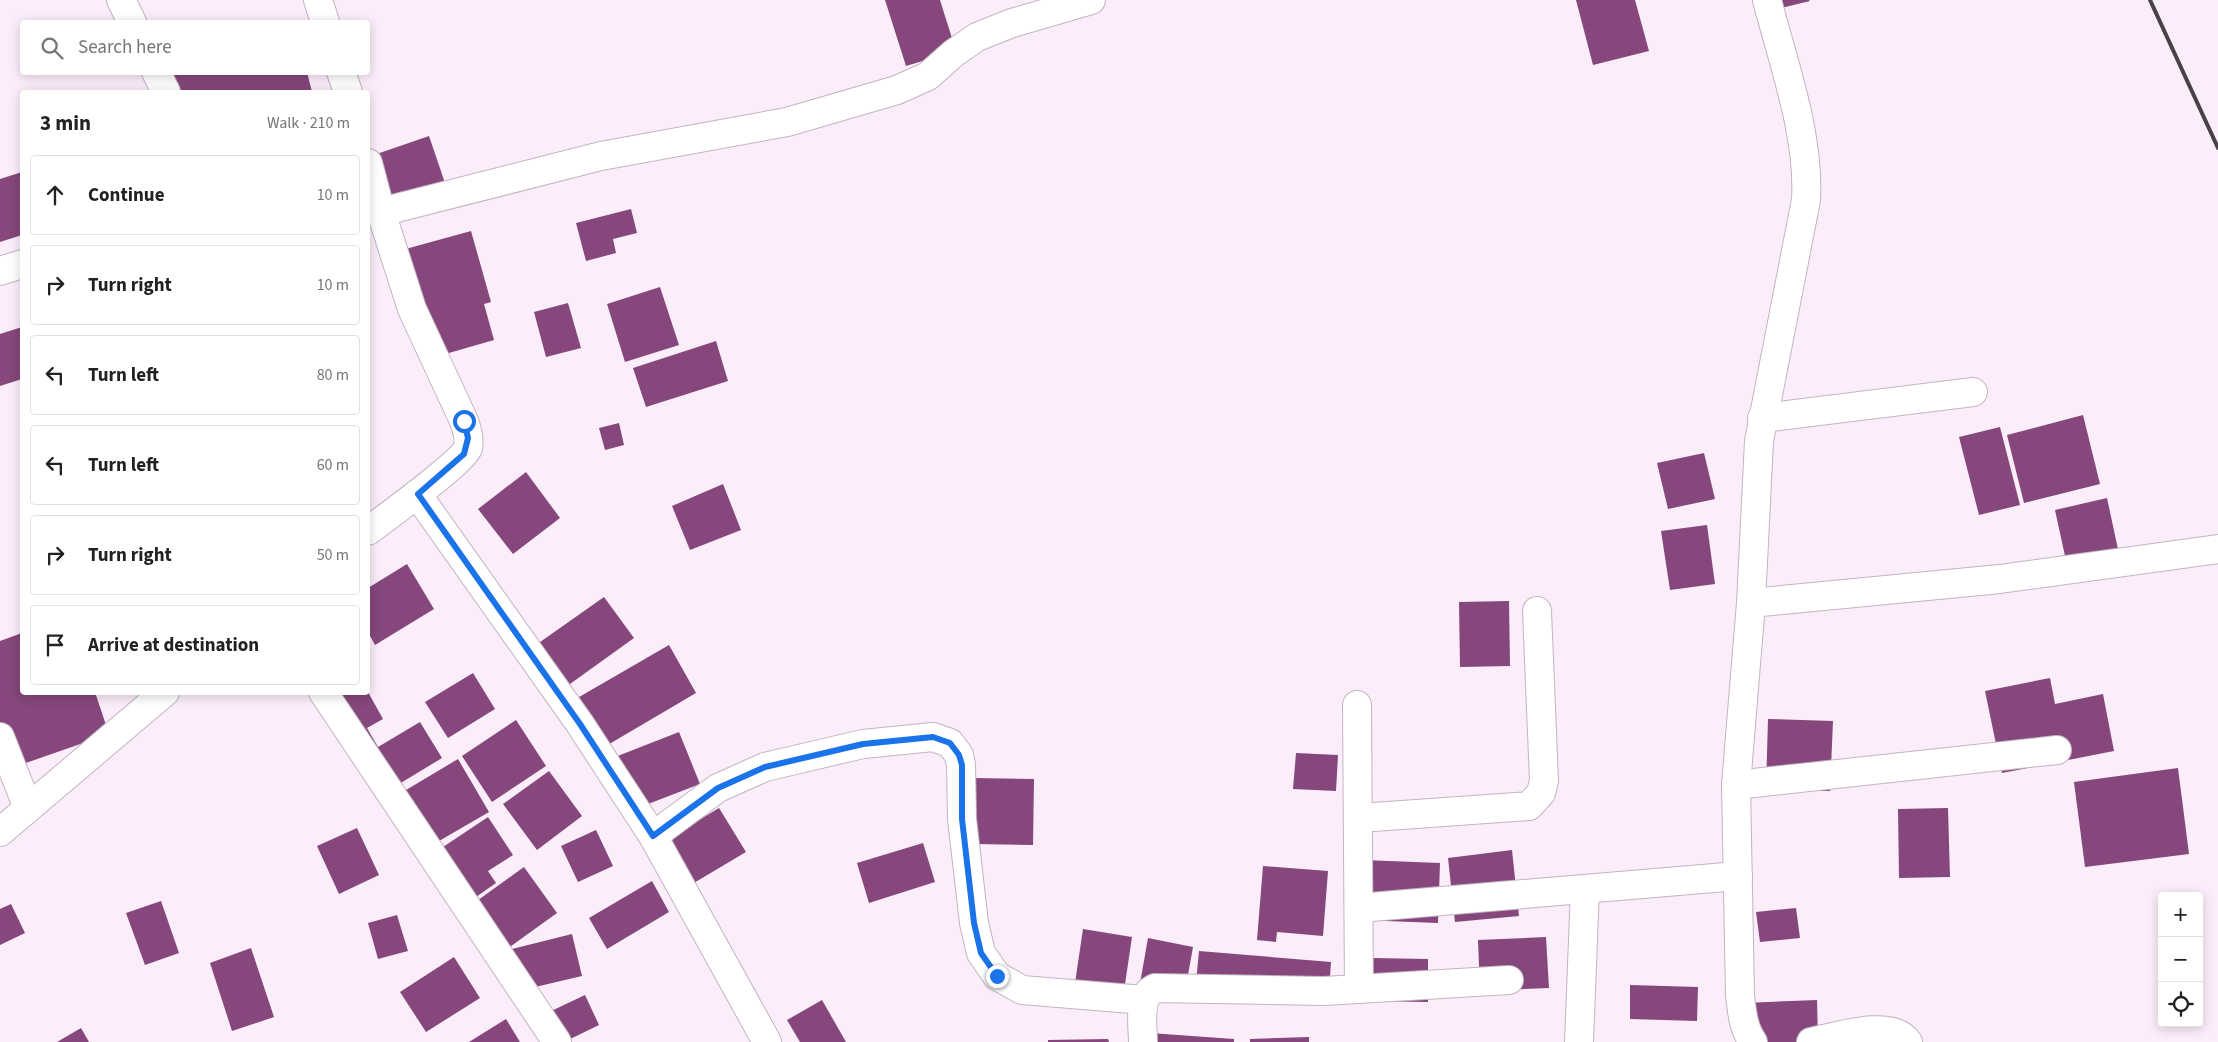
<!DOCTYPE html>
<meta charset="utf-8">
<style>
body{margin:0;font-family:"Source Sans 3",sans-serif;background:#f6f6f6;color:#222}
.controls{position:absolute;right:15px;bottom:15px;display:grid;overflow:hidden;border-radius:5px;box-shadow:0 2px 12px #0003}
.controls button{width:45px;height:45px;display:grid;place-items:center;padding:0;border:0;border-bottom:1px solid #e0e0e0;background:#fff;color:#222;font:25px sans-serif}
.stop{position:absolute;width:15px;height:15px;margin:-11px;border:4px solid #1a73e8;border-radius:50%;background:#fff}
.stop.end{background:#1a73e8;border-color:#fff;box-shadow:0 1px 5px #0008}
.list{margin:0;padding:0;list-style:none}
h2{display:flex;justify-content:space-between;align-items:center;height:65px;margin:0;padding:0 20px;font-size:21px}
h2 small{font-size:16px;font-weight:400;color:#767676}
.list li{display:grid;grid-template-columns:32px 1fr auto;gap:15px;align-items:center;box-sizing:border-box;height:80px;margin:0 10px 10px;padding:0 10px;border:1px solid #e0e0e0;border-radius:5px}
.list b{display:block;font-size:19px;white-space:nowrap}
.list em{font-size:16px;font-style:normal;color:#767676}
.icon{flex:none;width:28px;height:28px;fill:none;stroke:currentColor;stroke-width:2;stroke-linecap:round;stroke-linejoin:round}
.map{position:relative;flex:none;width:2218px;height:1042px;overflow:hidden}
.search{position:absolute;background:#fff;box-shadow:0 2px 12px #0003;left:20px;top:20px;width:350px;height:55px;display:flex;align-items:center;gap:12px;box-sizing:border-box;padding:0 18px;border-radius:5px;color:#767676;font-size:19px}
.panel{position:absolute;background:#fff;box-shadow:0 2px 12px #0003;left:20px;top:90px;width:350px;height:605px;border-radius:5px}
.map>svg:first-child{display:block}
.building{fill:#85477c}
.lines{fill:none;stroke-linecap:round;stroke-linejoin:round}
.minor-casing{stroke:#c2b4c0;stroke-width:30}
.minor{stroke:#fff;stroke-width:28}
.rail{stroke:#484147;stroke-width:4}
.route{stroke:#1a73e8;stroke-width:6}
</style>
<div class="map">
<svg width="2218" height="1042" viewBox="0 0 2218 1042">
<rect width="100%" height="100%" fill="#fbedfa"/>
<g class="building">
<path d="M885 0H940L956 51 906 66Z"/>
<path d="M1576 0H1635L1649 51 1593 65Z"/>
<path d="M1770 0H1809L1810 1 1773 10Z"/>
<path d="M157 72H307L312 92H162Z"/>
<path d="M429 136 446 186 384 207 368 157Z"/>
<path d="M22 172V235L0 242V179Z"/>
<path d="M631 209 637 233 613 239 616 253 586 261 576 223Z"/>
<path d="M471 231 491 302 484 304 494 340 421 361 402 295V250Z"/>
<path d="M660 287 679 345 625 362 607 304Z"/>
<path d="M568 303 581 348 546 357 534 312Z"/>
<path d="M22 327V379L0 386V334Z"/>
<path d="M716 341 728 381 646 407 633 368Z"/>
<path d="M2083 415 2100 484 2024 503 2007 435Z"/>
<path d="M619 423 624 445 605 450 599 428Z"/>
<path d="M2000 427 2020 505 1979 515 1959 437Z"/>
<path d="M1704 453 1715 499 1668 509 1657 463Z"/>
<path d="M526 472 560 518 513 554 478 509Z"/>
<path d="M723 484 741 530 690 550 672 506Z"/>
<path d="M2107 498 2122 568 2070 579 2055 510Z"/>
<path d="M1707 525 1715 584 1670 590 1661 531Z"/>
<path d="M407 564 434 609 375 645 368 632V588Z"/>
<path d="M604 597 634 638 563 689 533 647Z"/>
<path d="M1509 601 1510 666 1460 667 1459 602Z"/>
<path d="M22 633V692H95L109 734 0 772V641Z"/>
<path d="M669 645 696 693 594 753 567 704Z"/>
<path d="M473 673 495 709 448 738 425 702Z"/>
<path d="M2050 678 2055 704 2103 694 2114 751 2002 773 1985 691Z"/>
<path d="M337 692H368L383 719 367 728 378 747 420 722 442 758 376 798 319 703Z"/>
<path d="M1768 719 1833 721 1830 791 1766 789Z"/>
<path d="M516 720 546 766 492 802 462 756Z"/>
<path d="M679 732 700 784 630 811 610 759Z"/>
<path d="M1296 753 1338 755 1336 791 1293 789Z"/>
<path d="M458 759 489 812 427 848 396 796Z"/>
<path d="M2178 768 2189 854 2085 867 2074 782Z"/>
<path d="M549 771 582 816 537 850 503 804Z"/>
<path d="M975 778 1034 779 1033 845 974 844Z"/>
<path d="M719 808 746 852 687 887 661 843Z"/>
<path d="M1948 808 1950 877 1899 878 1898 809Z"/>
<path d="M488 817 513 855 488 871 496 883 473 899 440 849Z"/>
<path d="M357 828 379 875 339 894 317 846Z"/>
<path d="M596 830 613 866 578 882 561 846Z"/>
<path d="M923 843 935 882 869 903 857 863Z"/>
<path d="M1512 850 1519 916 1455 922 1448 858Z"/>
<path d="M1363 860 1440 863 1438 923 1361 920Z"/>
<path d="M1263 866 1328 871 1323 936 1277 932 1276 942 1257 940Z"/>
<path d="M524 867 557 913 496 957 463 911Z"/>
<path d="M652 881 669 912 607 949 589 918Z"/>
<path d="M161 901 179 953 145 965 126 913Z"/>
<path d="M11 904 25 933 0 945V909Z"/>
<path d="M1796 908 1800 938 1760 942 1756 912Z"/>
<path d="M397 915 408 951 378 959 368 923Z"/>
<path d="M1083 929 1132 937 1124 991 1075 983Z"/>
<path d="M572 934 582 976 518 991 508 950Z"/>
<path d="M1546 937 1549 988 1480 991 1478 940Z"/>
<path d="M1148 938 1193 947 1184 997 1139 989Z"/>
<path d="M251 948 274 1017 232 1031 210 963Z"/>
<path d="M1199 951 1331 962 1328 1004 1195 993Z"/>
<path d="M454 957 480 998 426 1032 400 992Z"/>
<path d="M1372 958 1428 959V1002L1371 1001Z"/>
<path d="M1630 985 1698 987 1697 1021 1630 1019Z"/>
<path d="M585 995 599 1025 564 1042 547 1013Z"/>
<path d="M822 1000 846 1042H800L787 1020Z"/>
<path d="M1817 1000 1818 1042H1745L1744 1003Z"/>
<path d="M506 1019 520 1042H469Z"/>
<path d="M81 1028 89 1042H57Z"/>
<path d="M1150 1033 1234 1039V1042H1150Z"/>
<path d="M1309 1037V1042H1250V1039Z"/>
<path d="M1108 1039 1109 1042H1048V1040Z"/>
</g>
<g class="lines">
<defs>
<g id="minor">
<path d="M121 0 132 22"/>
<path d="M318 0 325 22"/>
<path d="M156 72 166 92"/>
<path d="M341 72 348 92"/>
<path d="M368 163 381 212"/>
<path d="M0 271 22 264"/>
<path d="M1762 418 1973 392"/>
<path d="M417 494 580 724 653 836 767 1042"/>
<path d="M368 531C384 519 464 461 468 448 470 439 467 429 464 421L412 309 381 212 601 156 787 122 897 90 928 76 954 53 977 37 1012 23 1091 0"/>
<path d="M1751 603 2000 579 2218 549"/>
<path d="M323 692 557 1042"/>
<path d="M1357 705 1359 989"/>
<path d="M0 737 28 808"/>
<path d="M1736 785 2057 750"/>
<path d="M1359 818 1529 806 1541 793 1544 781 1537 611"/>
<path d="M0 832 165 692"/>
<path d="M653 836 718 788 765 767 863 744 933 737 950 743 959 755 961 765 962 819 974 923 981 953 997 976 1022 990 1144 1000"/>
<path d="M1359 908 1738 876"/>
<path d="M1143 1042C1143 1025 1137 996 1155 988L1324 991 1509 980"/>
<path d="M1579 1042 1585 889"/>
<path d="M1753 1042C1743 1028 1742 1012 1740 995L1736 785 1751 603 1759 441 1806 200C1810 136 1783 62 1767 0"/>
<path d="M1811 1042C1836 1037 1892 1018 1908 1042"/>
</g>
</defs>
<use href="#minor" class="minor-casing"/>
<use href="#minor" class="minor"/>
<path class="rail" d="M2150 0 2218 148"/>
</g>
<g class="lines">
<path class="route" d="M464 421 468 438 464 454 418 494 580 724 653 836 718 788 765 767 863 744 933 737 950 743 959 755 962 765V819L974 923 981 953 997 976"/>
</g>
</svg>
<div class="controls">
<button>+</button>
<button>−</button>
<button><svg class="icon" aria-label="locate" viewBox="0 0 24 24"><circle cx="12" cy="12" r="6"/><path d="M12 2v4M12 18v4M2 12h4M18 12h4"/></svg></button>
</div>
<div class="stop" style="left:464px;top:421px"></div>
<div class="stop end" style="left:997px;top:976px"></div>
<div class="search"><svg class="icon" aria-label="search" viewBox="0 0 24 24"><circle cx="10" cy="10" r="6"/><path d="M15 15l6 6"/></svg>Search here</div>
<section class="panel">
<h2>3 min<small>Walk · 210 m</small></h2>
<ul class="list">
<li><svg class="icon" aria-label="ahead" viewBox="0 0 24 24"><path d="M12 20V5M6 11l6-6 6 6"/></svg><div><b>Continue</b></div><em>10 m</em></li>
<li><svg class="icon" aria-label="right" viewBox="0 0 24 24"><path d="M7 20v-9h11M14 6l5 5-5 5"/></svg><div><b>Turn right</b></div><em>10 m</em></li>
<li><svg class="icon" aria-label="left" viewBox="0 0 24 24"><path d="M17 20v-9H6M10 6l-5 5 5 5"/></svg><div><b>Turn left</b></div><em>80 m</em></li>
<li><svg class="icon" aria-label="left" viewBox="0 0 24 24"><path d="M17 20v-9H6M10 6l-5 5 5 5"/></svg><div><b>Turn left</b></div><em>60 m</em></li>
<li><svg class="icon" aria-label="right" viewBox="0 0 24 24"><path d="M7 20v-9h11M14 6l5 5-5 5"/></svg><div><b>Turn right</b></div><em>50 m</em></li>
<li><svg class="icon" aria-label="arrive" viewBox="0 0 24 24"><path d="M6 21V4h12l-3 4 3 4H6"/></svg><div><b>Arrive at destination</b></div></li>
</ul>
</section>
</div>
